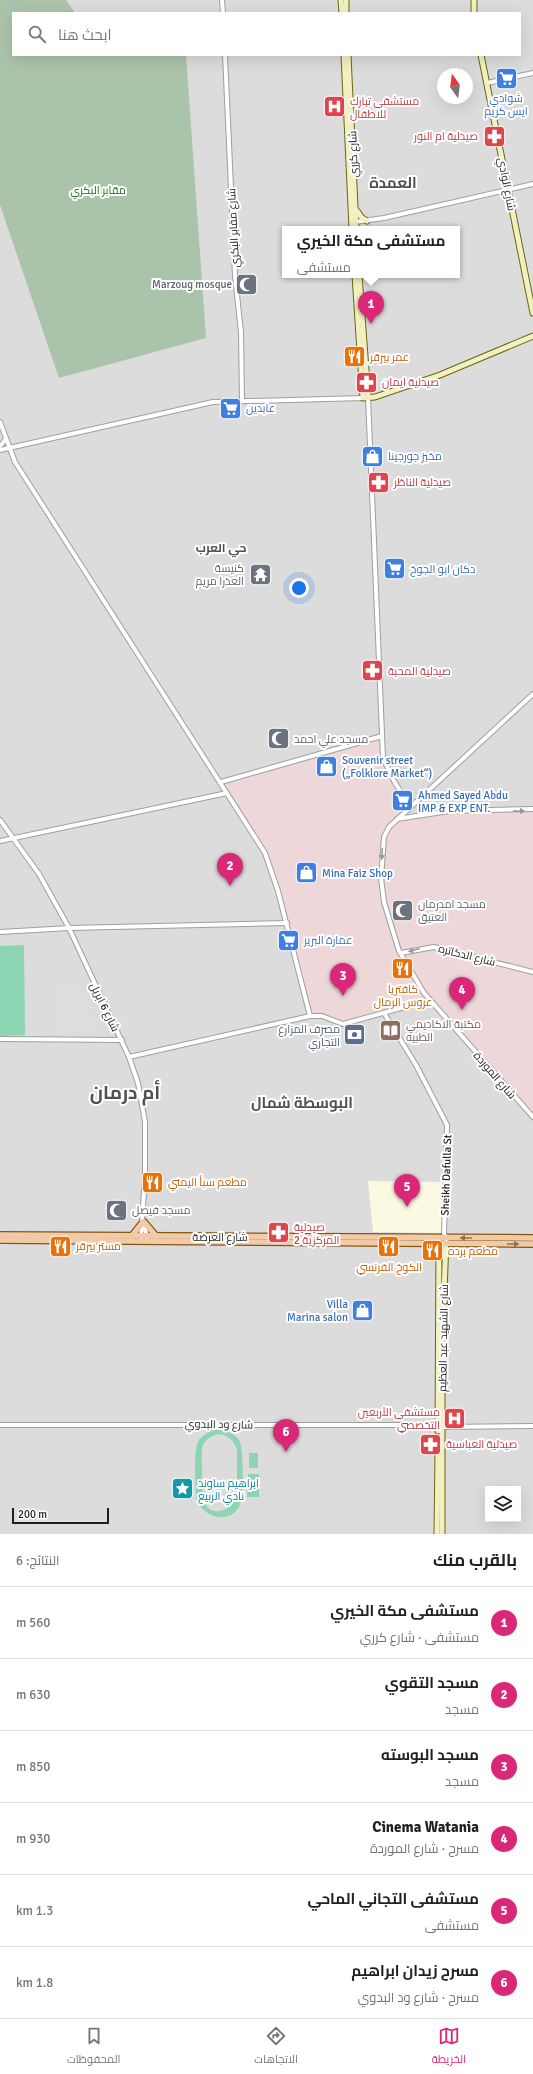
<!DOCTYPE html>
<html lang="ar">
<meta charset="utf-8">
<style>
body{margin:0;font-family:Signika,Cairo,sans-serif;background:#f6f6f6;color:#202124;direction:rtl}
.controls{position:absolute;right:12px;bottom:12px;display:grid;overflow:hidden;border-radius:0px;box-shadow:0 4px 16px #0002}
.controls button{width:36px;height:36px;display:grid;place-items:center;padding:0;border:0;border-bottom:1px solid #e0e0e0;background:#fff;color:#202124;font:20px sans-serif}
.compass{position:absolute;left:437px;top:68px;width:36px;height:36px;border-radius:50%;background:#fff;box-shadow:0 4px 16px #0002;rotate:346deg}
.scale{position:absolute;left:12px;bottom:10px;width:97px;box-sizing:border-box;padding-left:4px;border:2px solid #1e1e1e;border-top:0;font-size:11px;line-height:14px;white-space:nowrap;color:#1e1e1e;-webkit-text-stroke:3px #fff;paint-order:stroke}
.you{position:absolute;left:299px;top:588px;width:14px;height:14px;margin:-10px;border:3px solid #fff;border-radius:50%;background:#1a73e8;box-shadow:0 0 0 6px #1a73e833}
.badge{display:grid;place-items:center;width:26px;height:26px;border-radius:50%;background:#db2777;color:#fff;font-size:13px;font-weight:700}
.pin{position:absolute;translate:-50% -33px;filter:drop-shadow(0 1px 2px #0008)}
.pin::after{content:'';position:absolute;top:21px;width:14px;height:12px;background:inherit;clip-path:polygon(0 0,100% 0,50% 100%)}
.popup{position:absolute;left:282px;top:226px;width:178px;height:52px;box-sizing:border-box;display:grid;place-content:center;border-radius:0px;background:#fff;filter:drop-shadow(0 1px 3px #0005);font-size:13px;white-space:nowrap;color:#757577}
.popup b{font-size:15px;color:#202124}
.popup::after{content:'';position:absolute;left:50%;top:100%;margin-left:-8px;border:8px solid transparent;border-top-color:#fff}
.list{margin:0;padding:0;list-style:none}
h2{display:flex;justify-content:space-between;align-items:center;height:52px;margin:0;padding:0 16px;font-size:17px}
h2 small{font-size:13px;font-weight:400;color:#757577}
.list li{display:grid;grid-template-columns:26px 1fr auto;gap:12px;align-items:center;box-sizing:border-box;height:72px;padding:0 16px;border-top:1px solid #e0e0e0}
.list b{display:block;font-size:15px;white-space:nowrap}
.list p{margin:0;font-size:13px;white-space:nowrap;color:#757577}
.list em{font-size:13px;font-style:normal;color:#757577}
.icon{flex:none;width:22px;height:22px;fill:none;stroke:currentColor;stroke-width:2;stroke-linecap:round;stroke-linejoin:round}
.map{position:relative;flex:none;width:533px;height:1534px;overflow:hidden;direction:ltr}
.search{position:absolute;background:#fff;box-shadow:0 4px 16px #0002;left:12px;right:12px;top:12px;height:44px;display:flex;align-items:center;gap:10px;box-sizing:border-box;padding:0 14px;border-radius:0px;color:#757577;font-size:15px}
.sheet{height:484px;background:#fff}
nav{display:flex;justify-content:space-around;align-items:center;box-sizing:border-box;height:56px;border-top:1px solid #e0e0e0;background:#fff;font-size:11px;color:#757577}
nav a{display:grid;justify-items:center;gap:2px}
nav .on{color:#db2777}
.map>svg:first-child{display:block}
.residential{fill:#dcdcdc;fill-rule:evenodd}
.commercial{fill:#edd7d8}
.education{fill:#fbf9e2}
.religious{fill:#ccc}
.cemetery{fill:#aac4ab}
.pitch{fill:#8dd4b2;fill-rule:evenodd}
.parking{fill:#dedede}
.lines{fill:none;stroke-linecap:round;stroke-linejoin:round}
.tertiary-casing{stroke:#9f9f9f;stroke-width:6}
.secondary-casing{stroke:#676912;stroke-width:7}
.primary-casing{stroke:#875612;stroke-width:8}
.tertiary{stroke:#fff;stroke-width:4}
.secondary{stroke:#f2f0c0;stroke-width:5}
.primary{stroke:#f1cba8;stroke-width:5.5}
.oneway{fill:#9a9a9a}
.oneway2{fill:#887463}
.labels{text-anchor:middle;stroke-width:4;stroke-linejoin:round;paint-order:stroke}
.shop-label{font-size:11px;fill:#366cbe;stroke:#fff;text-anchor:start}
.health-label{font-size:11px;fill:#be3a42;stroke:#fff;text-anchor:start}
.street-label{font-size:11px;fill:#1e1e1e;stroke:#fff}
.park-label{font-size:11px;fill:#197019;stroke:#fff}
.worship-label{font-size:11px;fill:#5b616d;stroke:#fff;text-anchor:start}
.food-label{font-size:11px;fill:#c56008;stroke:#fff;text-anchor:start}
.education-label{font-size:11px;fill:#785e54;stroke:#fff;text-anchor:start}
.service-label{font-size:11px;fill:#4e5e75;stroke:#fff;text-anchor:end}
.culture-label{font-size:11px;fill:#0d838f;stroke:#fff;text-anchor:start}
.neighbourhood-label{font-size:12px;font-weight:bold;fill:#515151;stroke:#fff}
.district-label{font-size:15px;font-weight:bold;fill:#515151;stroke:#fff}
.town-label{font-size:19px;font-weight:bold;fill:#515151;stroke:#fff}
</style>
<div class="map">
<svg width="533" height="1534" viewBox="0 0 533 1534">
<rect width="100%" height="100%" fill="#eeebe6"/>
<path class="residential" d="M0 0H533V1534H0ZM13 13H520V55H13ZM443 74H467V98H443ZM285 229H457V275H285ZM488 1489H518V1519H488Z"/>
<path class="commercial" d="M380 734 384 760 414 817 462 809 533 810V1113L432 1002 341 1025 311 1014 272 869 219 781Z"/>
<path class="education" d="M368 1181 443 1182V1233L373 1232Z"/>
<path class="religious" d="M399 899 410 904 409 906 414 912 407 922 398 919 392 913 393 905Z"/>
<path class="cemetery" d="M0 0H66L75 13H13V55H186L206 338 59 378 0 205Z"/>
<g class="pitch">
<path d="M24 945 25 1035 0 1036V946Z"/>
<path d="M215 1430C225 1430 233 1432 239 1440 244 1449 244 1498 239 1507 228 1525 203 1517 196 1499 196 1487 193 1451 198 1442 202 1435 208 1432 215 1430ZM218 1434C228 1435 234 1440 237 1450V1498L230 1507C200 1523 202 1489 202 1470 202 1463 201 1453 203 1445 206 1439 212 1436 218 1434Z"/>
<rect x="249" y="1453" width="9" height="15"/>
<path d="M248 1474H259V1497H247Z"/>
</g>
<path class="parking" d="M60 986H78L94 1028 61 1029Z"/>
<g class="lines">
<defs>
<g id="tertiary">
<path d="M222 0 223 13"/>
<path d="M225 55 235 276 241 332 242 400"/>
<path d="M487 83 533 73"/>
<path d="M354 222 384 218 533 184"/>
<path d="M368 397 383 758 394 781 410 807"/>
<path d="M0 422 15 462 265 853 278 891 310 1016"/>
<path d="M0 446 6 439"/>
<path d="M0 450 213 402 364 398"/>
<path d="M533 694 389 827 384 837 381 878 384 902 399 951 424 993 533 1117"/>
<path d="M221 782 382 736"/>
<path d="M397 819 449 811 533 809"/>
<path d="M0 820 39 874 69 928 129 1057 138 1083 145 1122V1176L141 1238"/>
<path d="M0 841 227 793"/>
<path d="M0 932 69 928 287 923"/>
<path d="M401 953 434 947 533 972"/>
<path d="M384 1013 416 1065 447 1125 444 1233 446 1238"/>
<path d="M0 1039 122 1040"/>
<path d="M129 1057 310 1016H322L343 1024 430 1000"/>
<path d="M144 1223 147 1238"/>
<path d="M0 1425H438"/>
<path d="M442 1427 533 1426"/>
</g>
<g id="secondary">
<path d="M341 0 342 13"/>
<path d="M346 0V13"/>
<path d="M474 13V0"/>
<path d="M344 55 352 229"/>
<path d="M348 55 356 229"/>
<path d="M481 55 533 313"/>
<path d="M357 211 362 218 367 221"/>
<path d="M355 275 363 398 375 397 440 375 533 336"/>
<path d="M359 275 368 397"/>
<path d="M438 1431 439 1241"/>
<path d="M437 1534 438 1451"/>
<path d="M442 1534V1347L446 1239"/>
</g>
<g id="primary">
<path d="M144 1222 156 1236"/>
<path d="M0 1235 533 1238"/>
<path d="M131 1237 143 1222"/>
<path d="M0 1240 533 1244"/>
</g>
</defs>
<use href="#tertiary" class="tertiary-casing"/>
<use href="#secondary" class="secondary-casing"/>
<use href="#primary" class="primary-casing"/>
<use href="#tertiary" class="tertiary"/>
<use href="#secondary" class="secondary"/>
<use href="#primary" class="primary"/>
</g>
<defs><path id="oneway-solid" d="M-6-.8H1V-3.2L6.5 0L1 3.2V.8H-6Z"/></defs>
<g class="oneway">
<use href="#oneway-solid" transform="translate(519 811) rotate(-1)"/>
<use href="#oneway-solid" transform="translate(382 854) rotate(93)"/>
<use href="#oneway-solid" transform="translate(414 950) rotate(165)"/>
</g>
<g class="oneway2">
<use href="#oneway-solid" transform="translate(466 1238) rotate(180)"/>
<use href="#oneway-solid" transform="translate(513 1244)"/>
</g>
<defs>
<symbol id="supermarket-square" viewBox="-11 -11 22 22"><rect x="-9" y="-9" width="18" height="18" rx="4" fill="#3f7fe0" stroke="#fff"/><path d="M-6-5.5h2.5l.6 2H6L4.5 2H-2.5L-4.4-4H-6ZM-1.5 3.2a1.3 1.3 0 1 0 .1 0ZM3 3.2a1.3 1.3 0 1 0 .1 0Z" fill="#fff"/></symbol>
<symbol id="hospital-square" viewBox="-11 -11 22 22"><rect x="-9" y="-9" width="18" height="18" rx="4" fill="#e0444e" stroke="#fff"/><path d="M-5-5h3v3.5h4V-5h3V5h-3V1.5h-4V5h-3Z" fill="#fff"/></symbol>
<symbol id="pharmacy-square" viewBox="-11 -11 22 22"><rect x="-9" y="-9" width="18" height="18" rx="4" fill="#e0444e" stroke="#fff"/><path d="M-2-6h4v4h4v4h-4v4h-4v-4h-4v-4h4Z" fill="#fff"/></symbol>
<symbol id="mosque-square" viewBox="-11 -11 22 22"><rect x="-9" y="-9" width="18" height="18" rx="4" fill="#6b7280" stroke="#fff"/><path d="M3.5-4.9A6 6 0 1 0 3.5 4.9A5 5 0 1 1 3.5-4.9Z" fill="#fff"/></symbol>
<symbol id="restaurant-square" viewBox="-11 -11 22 22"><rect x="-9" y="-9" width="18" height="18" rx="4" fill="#e8710a" stroke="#fff"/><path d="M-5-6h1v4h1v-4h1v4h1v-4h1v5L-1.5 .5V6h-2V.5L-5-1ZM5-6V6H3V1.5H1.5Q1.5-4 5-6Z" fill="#fff"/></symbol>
<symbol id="shop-square" viewBox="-11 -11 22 22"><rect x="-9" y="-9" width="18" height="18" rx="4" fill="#3f7fe0" stroke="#fff"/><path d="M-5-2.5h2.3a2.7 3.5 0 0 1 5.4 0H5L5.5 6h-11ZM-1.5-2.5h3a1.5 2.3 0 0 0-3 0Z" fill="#fff"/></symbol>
<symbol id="temple-square" viewBox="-11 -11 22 22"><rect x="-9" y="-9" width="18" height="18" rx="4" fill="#6b7280" stroke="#fff"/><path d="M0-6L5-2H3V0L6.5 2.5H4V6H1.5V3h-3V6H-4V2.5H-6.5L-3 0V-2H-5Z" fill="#fff"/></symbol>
<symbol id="library-square" viewBox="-11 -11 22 22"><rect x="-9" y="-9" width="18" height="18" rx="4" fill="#8d6e63" stroke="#fff"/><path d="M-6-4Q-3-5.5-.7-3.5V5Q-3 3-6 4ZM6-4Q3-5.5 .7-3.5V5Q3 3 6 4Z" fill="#fff"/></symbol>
<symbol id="bank-square" viewBox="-11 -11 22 22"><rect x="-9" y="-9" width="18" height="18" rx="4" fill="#5c6f8a" stroke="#fff"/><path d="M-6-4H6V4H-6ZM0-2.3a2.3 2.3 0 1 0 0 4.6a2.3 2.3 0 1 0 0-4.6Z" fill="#fff"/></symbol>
<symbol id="sight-square" viewBox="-11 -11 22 22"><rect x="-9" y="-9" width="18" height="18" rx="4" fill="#0f9aa8" stroke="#fff"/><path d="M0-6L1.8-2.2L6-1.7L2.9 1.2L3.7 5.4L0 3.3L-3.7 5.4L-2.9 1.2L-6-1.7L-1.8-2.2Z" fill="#fff"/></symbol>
</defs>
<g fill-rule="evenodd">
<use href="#supermarket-square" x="494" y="66" width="25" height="25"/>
<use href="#hospital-square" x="322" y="94" width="25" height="25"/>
<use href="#pharmacy-square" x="482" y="124" width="25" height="25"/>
<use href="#mosque-square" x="234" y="272" width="25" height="25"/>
<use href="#restaurant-square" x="342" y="344" width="25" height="25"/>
<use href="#pharmacy-square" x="354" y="370" width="25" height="25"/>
<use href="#supermarket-square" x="218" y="396" width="25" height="25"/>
<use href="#shop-square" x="360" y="444" width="25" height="25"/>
<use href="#pharmacy-square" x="366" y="470" width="25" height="25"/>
<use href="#supermarket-square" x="382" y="556" width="25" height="25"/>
<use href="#temple-square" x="248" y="562" width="25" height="25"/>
<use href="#pharmacy-square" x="360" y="658" width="25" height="25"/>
<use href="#mosque-square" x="266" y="726" width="25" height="25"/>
<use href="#shop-square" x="314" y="754" width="25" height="25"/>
<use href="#supermarket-square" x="390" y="788" width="25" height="25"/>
<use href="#shop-square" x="294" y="860" width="25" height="25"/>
<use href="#mosque-square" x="390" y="898" width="25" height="25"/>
<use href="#supermarket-square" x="276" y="928" width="25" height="25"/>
<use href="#restaurant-square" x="390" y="956" width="25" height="25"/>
<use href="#library-square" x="378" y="1018" width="25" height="25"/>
<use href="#bank-square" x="342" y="1022" width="25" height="25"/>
<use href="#restaurant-square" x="140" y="1170" width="25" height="25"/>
<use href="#mosque-square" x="104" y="1198" width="25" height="25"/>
<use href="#pharmacy-square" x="266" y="1220" width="25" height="25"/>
<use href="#restaurant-square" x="48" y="1234" width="25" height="25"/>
<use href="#restaurant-square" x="376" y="1234" width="25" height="25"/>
<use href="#restaurant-square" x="420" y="1238" width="25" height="25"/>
<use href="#shop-square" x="350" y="1298" width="25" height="25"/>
<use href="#hospital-square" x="442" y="1406" width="25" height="25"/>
<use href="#pharmacy-square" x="418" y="1432" width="25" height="25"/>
<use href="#sight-square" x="170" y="1476" width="25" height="25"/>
</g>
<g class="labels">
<g class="shop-label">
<text x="506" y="102" text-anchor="middle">شوادي<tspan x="506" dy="13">ايس كريم</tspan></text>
<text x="246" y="412">عابدين</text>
<text x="388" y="460">مخبز جورجينا</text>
<text x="410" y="573">دكان ابو الجوخ</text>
<text x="342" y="764">Souvenir street<tspan x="342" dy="13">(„Folklore Market“)</tspan></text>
<text x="418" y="799">Ahmed Sayed Abdu<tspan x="418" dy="13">IMP &amp; EXP ENT.</tspan></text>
<text x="322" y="877">Mina Faiz Shop</text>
<text x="304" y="944">عمارة البرير</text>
<text x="348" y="1308" text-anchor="end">Villa<tspan x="348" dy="13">Marina salon</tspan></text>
</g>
<g class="health-label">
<text x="350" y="105">مستشفى تبارك<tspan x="350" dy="13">للاطفال</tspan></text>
<text x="478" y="140" text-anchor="end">صيدلية ام النور</text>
<text x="382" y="386">صيدلية ايمان</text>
<text x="394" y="486">صيدلية الناظر</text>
<text x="388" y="675">صيدلية المحبة</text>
<text x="294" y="1231">صيدلية<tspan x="294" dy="13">المركزية 2</tspan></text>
<text x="440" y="1416" text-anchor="end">مستشفى الأربعين<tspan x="440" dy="13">التخصصي</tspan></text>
<text x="446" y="1448">صيدلية العباسية</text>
</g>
<g class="street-label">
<text transform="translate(353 154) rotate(-92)" y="4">شارع كرري</text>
<text transform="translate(507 184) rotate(79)" y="4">شارع الوادي</text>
<text transform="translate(233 228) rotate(-93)" y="4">شارع مقابر البكري</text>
<text transform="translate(467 955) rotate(14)" y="4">شارع الدكاتره</text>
<text transform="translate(105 1007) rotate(64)" y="4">شارع 6 ابريل</text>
<text transform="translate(495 1075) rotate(49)" y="4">شارع الموردة</text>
<text transform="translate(446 1175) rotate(-88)" y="4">Sheikh Dafulla St</text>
<text x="220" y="1241">شارع العرضة</text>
<text transform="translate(443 1338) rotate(-89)" y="4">شارع الشهيد عبد العظيم</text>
<text transform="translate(219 1424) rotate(1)" y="4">شارع ود البدوي</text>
</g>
<g class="park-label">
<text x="98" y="194">مقابر البكري</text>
</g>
<g class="worship-label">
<text x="232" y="288" text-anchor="end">Marzoug mosque</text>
<text x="244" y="572" text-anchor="end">كنيسة<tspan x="244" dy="13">العذرا مريم</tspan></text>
<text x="294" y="743">مسجد علي احمد</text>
<text x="418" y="908">مسجد امدرمان<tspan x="418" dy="13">العتيق</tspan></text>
<text x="132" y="1214">مسجد فيصل</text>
</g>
<g class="food-label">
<text x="370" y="361">عمر بيرقر</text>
<text x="403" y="993" text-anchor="middle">كافتريا<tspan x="403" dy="13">عروس الرمال</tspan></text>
<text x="168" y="1186">مطعم سبأ اليمني</text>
<text x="76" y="1250">مستر بيرقر</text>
<text x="448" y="1255">مطعم برده</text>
<text x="389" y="1271" text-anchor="middle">الكوخ الفرنسي</text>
</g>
<g class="education-label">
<text x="406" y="1028">مكتبة الاكاديمي<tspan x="406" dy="13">الطبيه</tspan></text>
</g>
<g class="service-label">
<text x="340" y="1033">مصرف المزارع<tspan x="340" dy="13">التجاري</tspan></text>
</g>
<g class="culture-label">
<text x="198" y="1487">ابراهيم ساوند<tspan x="198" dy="13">نادي الربيع</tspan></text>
</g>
<g class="neighbourhood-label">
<text x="221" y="552">حي العرب</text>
</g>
<g class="district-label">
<text x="393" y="188">العمدة</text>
<text x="302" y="1108">البوسطة شمال</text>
</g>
<g class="town-label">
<text x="125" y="1099">أم درمان</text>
</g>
</g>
</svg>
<div class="controls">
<button><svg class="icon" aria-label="layers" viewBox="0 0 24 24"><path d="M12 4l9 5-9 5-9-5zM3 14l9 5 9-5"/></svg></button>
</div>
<svg class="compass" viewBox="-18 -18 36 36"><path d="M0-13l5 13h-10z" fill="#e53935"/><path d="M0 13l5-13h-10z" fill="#757577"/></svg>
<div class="scale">200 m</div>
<div class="you"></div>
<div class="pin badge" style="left:371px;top:324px">1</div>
<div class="popup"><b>مستشفى مكة الخيري</b>مستشفى</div>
<div class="pin badge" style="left:230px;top:886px">2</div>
<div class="pin badge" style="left:343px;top:996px">3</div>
<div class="pin badge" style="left:462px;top:1010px">4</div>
<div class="pin badge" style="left:407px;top:1207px">5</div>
<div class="pin badge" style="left:286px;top:1452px">6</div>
<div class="search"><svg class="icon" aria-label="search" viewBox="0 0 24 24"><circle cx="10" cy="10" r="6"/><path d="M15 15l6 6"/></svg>ابحث هنا</div>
</div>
<section class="sheet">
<h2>بالقرب منك<small>النتائج: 6</small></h2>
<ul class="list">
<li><span class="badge">1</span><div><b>مستشفى مكة الخيري</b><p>مستشفى · شارع كرري</p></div><em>560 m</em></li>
<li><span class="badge">2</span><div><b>مسجد التقوي</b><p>مسجد</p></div><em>630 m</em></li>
<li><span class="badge">3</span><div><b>مسجد البوسته</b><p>مسجد</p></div><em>850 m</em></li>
<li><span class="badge">4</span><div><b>Cinema Watania</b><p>مسرح · شارع الموردة</p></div><em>930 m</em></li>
<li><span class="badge">5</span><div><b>مستشفى التجاني الماحي</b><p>مستشفى</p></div><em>1.3 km</em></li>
<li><span class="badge">6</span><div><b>مسرح زيدان ابراهيم</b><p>مسرح · شارع ود البدوي</p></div><em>1.8 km</em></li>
</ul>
</section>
<nav>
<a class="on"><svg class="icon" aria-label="map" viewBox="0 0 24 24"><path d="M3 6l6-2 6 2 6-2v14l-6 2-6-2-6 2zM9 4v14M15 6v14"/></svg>الخريطة</a>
<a><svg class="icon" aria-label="directions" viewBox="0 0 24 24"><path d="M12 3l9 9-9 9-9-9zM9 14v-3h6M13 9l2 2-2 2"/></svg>الاتجاهات</a>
<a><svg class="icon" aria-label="saved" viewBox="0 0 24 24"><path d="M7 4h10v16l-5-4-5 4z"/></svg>المحفوظات</a>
</nav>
